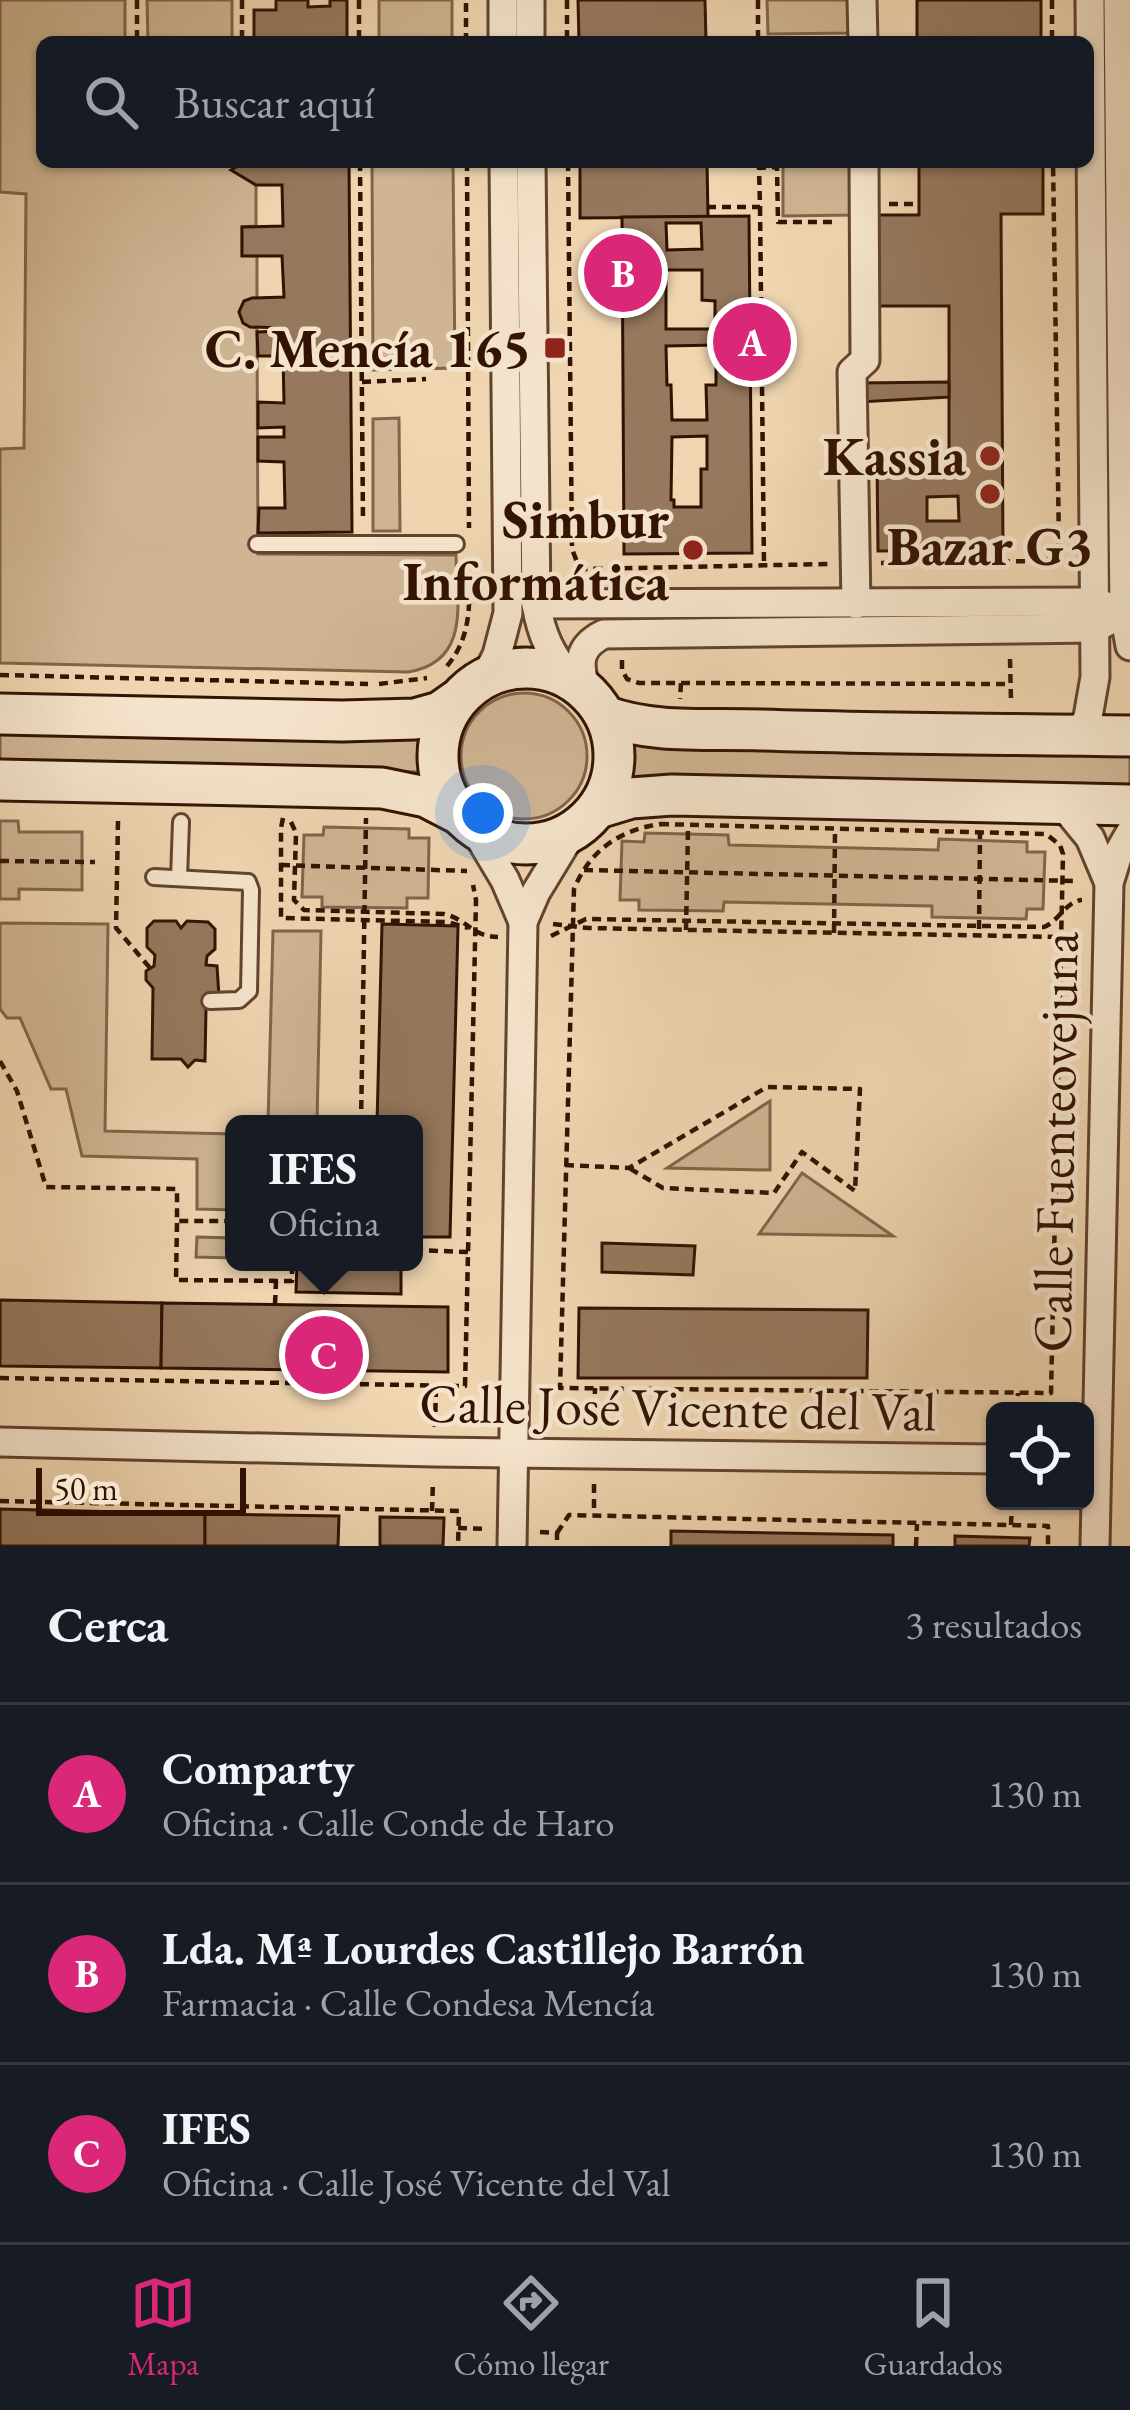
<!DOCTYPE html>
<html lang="es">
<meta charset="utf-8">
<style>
body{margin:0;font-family:"EB Garamond",serif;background:#20242c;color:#f1f3f6}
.controls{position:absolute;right:36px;bottom:36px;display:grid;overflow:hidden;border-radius:18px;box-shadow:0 3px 9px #0004}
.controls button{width:108px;height:108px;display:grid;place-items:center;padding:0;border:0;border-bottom:3px solid #363941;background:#171b24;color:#f1f3f6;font:60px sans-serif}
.scale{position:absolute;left:36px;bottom:30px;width:210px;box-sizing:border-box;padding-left:12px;border:6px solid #331203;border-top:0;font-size:33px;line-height:42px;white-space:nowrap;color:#331203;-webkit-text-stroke:9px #f5e4cc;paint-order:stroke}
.you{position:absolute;left:483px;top:813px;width:42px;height:42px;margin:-30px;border:9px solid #fff;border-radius:50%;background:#1a73e8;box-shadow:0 0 0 18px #1a73e833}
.badge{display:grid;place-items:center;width:78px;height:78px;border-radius:50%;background:#db2777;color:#fff;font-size:39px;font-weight:700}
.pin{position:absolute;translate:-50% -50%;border:6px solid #fff;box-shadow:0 3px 12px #0006}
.popup{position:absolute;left:225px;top:1115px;width:198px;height:156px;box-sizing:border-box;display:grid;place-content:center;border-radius:18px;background:#171b24;filter:drop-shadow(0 3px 9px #0005);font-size:39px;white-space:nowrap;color:#9ea1a6}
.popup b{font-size:45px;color:#f1f3f6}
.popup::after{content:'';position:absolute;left:50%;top:100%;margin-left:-24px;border:24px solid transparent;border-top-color:#171b24}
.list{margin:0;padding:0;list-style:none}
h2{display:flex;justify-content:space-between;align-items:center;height:156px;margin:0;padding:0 48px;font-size:51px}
h2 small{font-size:39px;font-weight:400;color:#9ea1a6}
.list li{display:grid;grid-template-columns:78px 1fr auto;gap:36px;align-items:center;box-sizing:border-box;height:180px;padding:0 48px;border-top:3px solid #363941}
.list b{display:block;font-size:45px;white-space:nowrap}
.list p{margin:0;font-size:39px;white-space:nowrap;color:#9ea1a6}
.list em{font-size:39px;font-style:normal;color:#9ea1a6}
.icon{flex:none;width:66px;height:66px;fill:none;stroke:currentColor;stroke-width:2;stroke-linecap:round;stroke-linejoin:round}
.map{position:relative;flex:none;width:1130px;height:1546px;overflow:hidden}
.search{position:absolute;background:#171b24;box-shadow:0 3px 9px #0004;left:36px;right:36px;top:36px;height:132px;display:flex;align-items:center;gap:30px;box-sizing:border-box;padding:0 42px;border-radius:18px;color:#9ea1a6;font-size:45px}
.sheet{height:696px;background:#171b24}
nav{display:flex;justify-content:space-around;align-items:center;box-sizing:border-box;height:168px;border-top:3px solid #363941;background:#171b24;font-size:33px;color:#9ea1a6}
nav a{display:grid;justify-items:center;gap:6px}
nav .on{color:#db2777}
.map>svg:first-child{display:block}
.green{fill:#cfb593;stroke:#81644b;stroke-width:3}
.building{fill:#95785d;stroke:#331203;stroke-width:3;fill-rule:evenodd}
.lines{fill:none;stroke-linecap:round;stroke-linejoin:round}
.lane-casing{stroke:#62432e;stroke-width:20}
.street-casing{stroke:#62432e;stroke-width:33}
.secondary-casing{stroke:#331203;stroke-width:45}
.path{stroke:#331203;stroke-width:4.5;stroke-dasharray:9 6;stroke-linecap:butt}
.lane{stroke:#f5e4cc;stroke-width:14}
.street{stroke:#f5e4cc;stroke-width:27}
.secondary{stroke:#f5e4cc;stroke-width:39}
.poi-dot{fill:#8f2418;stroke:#f5e4cc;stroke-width:4.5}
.labels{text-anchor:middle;stroke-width:9;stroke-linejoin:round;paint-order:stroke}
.poi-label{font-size:54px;font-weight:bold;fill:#331203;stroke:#f5e4cc;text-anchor:end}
.street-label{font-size:54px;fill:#331203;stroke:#f5e4cc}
</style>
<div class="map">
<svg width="1130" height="1546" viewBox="0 0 1130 1546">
<rect width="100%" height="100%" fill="#efd6b1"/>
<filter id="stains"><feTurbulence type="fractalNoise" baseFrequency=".00167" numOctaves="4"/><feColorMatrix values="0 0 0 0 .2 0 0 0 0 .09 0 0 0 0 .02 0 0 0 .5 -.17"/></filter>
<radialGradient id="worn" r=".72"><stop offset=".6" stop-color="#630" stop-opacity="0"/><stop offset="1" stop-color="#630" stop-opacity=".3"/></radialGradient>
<g class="green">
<path d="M0 0H125V42H42V162H245L232 170 256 185V226L242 227V255L257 256V298L244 301 239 312 244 323 257 328 258 554 456 555C457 602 471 662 408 672L0 663V449L24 448 26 194 0 192Z"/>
<path d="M147 0H232V42H148Z"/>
<rect x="379" y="0" width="73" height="42"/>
<path d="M767 0H852V33L768 34Z"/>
<path d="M372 162H453L455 368 373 370Z"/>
<path d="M783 162H852L853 215 783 216Z"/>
<path d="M399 418 400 531H373V419Z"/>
<circle cx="524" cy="756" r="63"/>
<path d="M0 729 420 737 419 772 0 766Z"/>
<path d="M631 741 1130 752V789L632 778Z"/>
<path d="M0 821H18L19 832H82V890L19 889V899H0Z"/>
<path d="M324 827 409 829V838H429L428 898H407V908L322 907V897H302L304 835H323Z"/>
<path d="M645 833 728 835 729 845 938 850 939 839 1027 842V852H1045L1043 909H1027L1026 919 932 917V906L724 902 723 911 639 910V900H620L622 841 644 842Z"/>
<path d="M0 923 108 924 105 1131 234 1134V1210L197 1209V1159L82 1156 66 1089H51L20 1018H7L0 1009Z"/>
<path d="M273 931H321L317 1124H268Z"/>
<path d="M770 1101V1170L667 1168Z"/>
<path d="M802 1173 893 1236 759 1234Z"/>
<path d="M197 1237 234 1238V1258L196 1257Z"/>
</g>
<g class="building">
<path d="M276 0H308V7L330 6V0H347V42H254V10H276Z"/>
<path d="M578 0H705L706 42H579Z"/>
<rect x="917" y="0" width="124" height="42"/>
<path d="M245 162H349L352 532 258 533 259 508H285L284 462 258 461V437H284V427L258 428V402L284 403 283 356H258L257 332 283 331V328L250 327 243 323 239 312 244 301 252 298 284 297 282 256H242V227L283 226 282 185H256L231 170Z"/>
<path d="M580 162H707L708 217 580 218Z"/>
<path d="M919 162H1043V214H1001L1003 550 878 551 877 462 949 461V306H879L878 215H919ZM958 496 959 521H927V497Z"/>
<path d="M749 216 752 553 624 554 622 217ZM666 223H701L702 249 667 250ZM666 270H702V300L715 301V329H666ZM716 345V385H706L707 420H672L671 385H667L666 346ZM707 436V469H701V507H674V500H671L672 437Z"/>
<path d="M949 382V397L859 402 858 383Z"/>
<path d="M154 921H176L181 928 187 921 208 922 215 929V949L207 956 206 965 217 966 219 997 206 1009 205 1061 195 1060 188 1067 181 1059H152L153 988 146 980V971L154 966 155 955 147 947V928Z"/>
<path d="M382 924 458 926 450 1237H414V1124H377Z"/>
<path d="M602 1243 695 1246 693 1275 602 1272Z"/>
<path d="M297 1262H401V1294L296 1292Z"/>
<path d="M0 1300 162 1303 161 1368 0 1366Z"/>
<path d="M162 1303 448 1307V1372L161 1368Z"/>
<path d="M579 1308 868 1310 867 1378H578Z"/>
<path d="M0 1509 205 1514V1546H0Z"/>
<path d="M205 1514 339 1516 338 1546H205Z"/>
<path d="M380 1517 444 1518 443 1546H380Z"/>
<path d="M671 1531 893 1535V1546H671Z"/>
<path d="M955 1536 1030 1538 1029 1546H955Z"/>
</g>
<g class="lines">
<defs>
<g id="lane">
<path d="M257 544H456"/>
<path d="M154 877 248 882 251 890 249 991 239 1000 210 1001"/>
<path d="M179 878 181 822"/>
</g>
<g id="street">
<path d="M503 0V42"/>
<path d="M530 0V42"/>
<path d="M862 0 863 42"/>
<path d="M1118 0 1124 612 1130 646"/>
<path d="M531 162 536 604C542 637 550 652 570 679"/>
<path d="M536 604 1095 602 1109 607"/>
<path d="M856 604 852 372 865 360 864 162"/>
<path d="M486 676 497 655 508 613 504 162"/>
<path d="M586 690C578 664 577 647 604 634L1095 628 1110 620"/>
<path d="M1079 735 1088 717 1095 677 1090 0"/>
<path d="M1062 804 1090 838 1109 883"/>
<path d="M474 828 505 880 523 922"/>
<path d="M0 1442 434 1452 995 1459"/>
<path d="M512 1546 523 922 536 892 573 831"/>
<path d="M1095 1546 1109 883 1118 854 1130 833"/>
</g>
<g id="secondary">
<circle cx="526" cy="756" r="88"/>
<path d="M0 714 342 721 415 719 440 712 457 700"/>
<path d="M605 716C653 734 710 728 761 730 884 734 1007 734 1130 736"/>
<path d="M0 780 382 788 426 797 457 813"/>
<path d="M598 808 631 798 672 795 1130 805"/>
</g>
</defs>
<use href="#lane" class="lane-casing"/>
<use href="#street" class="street-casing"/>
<use href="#secondary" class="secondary-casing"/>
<g class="path">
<path d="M137 0V42"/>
<path d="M242 0V42"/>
<path d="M359 0V42"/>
<path d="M567 0V42"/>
<path d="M758 0V42"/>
<path d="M1052 0V42"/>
<path d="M466 42V0"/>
<path d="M360 162 363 522"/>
<path d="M467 162 469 528"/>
<path d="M568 162 572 549 577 562 585 569 828 564"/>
<path d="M889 204H919"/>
<path d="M707 207H760L759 168 777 167 778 222H835"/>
<path d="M760 207 764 565"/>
<path d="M362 382 426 379"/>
<path d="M881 563 1046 561 1056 553 1059 544 1053 162"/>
<path d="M1010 659 1011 701"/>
<path d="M622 660V670L627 679 639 683H681L680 699"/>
<path d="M447 666C474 634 469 598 469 558"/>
<path d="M0 675 368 684"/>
<path d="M681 683 1011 684"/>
<path d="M379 684 427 678"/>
<path d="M283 818 281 828V918L447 922 468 928"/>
<path d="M118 821 116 928 150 968"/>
<path d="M291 822 296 833 294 900 304 910 444 914C469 920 470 936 498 937"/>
<path d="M660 824 1046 834 1060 845 1063 854 1051 1393 560 1388 574 889C590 850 620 830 660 824Z"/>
<path d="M0 861 95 862"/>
<path d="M281 865 467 871"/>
<path d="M584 870 1076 881"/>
<path d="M553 924 588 928 1060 937"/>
<path d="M979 929 980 832"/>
<path d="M686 930 688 830"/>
<path d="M834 933 835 831"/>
<path d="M551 936 586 919 1044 927C1059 921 1066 901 1082 900"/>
<path d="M0 1061 17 1091 46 1187 177 1189V1221H234"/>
<path d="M361 1124 366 818"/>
<path d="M565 1165 629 1168 767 1087 860 1089 855 1191 802 1152 774 1193 663 1188 629 1168"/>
<path d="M177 1223 176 1280 292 1281V1262"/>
<path d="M414 1250 468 1252"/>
<path d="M275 1304 276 1281"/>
<path d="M0 1378 465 1386 476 900 473 885"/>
<path d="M1017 1411 1018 1393"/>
<path d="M594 1424 595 1388"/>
<path d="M435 1427 436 1385"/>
<path d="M594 1484V1514"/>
<path d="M0 1501 459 1511 458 1546"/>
<path d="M432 1511 433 1481"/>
<path d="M1011 1525 1012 1501"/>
<path d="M458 1528 487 1529"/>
<path d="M540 1532 557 1533V1546"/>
<path d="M557 1533 569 1515 1011 1525 1048 1526V1546"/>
<path d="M916 1546 917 1524"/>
</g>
<use href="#lane" class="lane"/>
<use href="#street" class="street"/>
<use href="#secondary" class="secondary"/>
</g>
<g class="poi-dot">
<rect x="543" y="336" width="24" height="24" rx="6"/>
<circle cx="990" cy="456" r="12"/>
<circle cx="990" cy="494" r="12"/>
<circle cx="693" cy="550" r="12"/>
</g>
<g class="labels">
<g class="poi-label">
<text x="531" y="367">C. Mencía 165</text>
<text x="966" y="475">Kassia</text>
<text x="669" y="538">Simbur<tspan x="669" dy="62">Informática</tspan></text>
<text x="990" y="565" text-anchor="middle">Bazar G3</text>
</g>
<g class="street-label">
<text transform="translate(1055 1142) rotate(-89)" y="19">Calle Fuenteovejuna</text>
<text transform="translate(678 1407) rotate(1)" y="19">Calle José Vicente del Val</text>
</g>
</g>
<rect width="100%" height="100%" filter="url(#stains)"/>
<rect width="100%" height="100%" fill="url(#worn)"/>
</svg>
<div class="controls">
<button><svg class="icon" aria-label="locate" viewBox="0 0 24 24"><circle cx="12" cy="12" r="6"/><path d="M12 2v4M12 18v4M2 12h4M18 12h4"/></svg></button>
</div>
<div class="scale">50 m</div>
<div class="you"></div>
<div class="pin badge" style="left:752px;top:342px">A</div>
<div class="pin badge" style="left:623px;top:273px">B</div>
<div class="pin badge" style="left:324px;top:1355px">C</div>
<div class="popup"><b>IFES</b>Oficina</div>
<div class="search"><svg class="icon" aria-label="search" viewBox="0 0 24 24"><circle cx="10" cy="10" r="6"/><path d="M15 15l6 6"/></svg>Buscar aquí</div>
</div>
<section class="sheet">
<h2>Cerca<small>3 resultados</small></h2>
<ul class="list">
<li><span class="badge">A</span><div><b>Comparty</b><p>Oficina · Calle Conde de Haro</p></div><em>130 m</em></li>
<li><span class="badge">B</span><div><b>Lda. Mª Lourdes Castillejo Barrón</b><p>Farmacia · Calle Condesa Mencía</p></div><em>130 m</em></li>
<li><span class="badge">C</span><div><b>IFES</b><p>Oficina · Calle José Vicente del Val</p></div><em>130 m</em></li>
</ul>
</section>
<nav>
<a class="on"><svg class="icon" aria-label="map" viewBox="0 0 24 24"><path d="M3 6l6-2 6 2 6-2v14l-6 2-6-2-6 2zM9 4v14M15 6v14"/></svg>Mapa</a>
<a><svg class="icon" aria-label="directions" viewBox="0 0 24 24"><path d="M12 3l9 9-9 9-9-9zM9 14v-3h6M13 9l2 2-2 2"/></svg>Cómo llegar</a>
<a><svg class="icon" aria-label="saved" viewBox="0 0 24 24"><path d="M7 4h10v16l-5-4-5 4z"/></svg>Guardados</a>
</nav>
